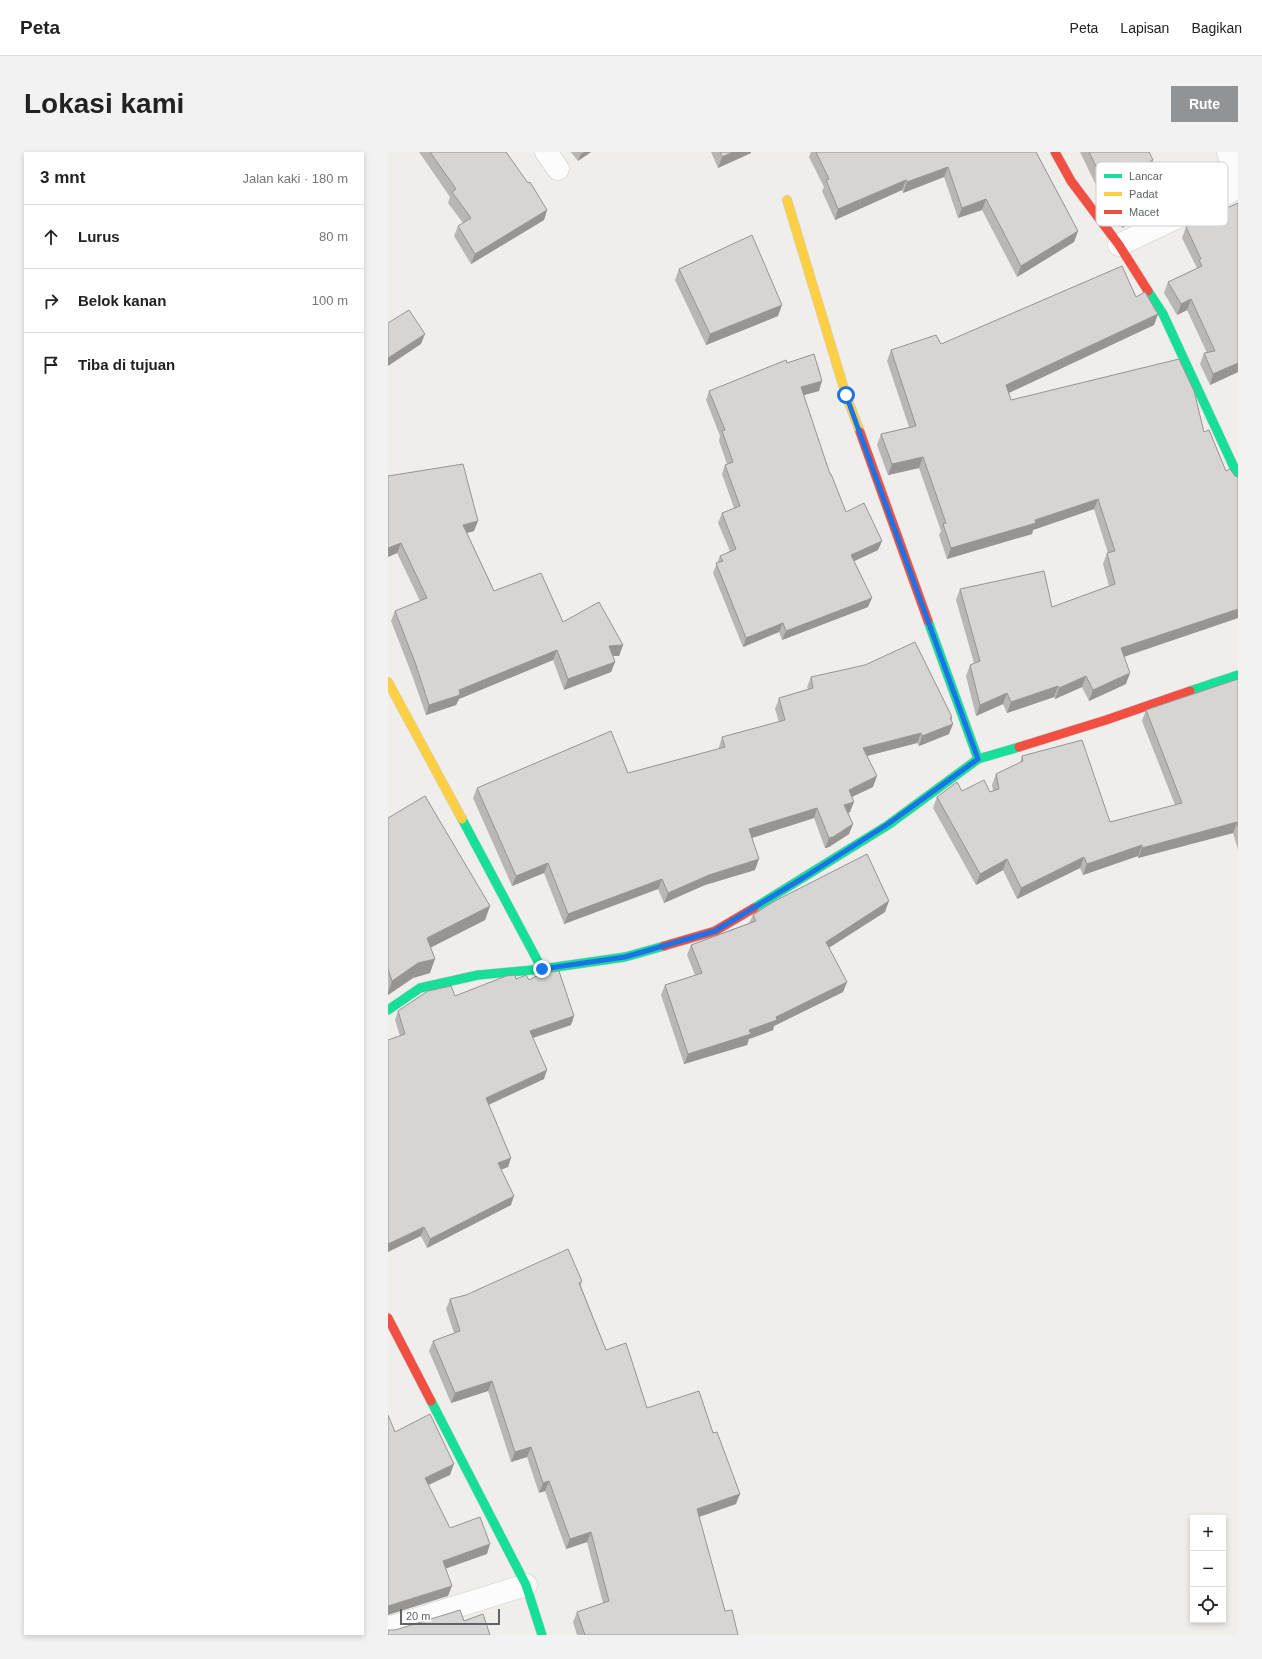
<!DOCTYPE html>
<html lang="id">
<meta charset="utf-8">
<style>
body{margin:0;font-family:Arial,sans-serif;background:#f2f2f2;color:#222}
.controls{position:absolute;right:12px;bottom:12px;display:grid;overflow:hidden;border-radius:0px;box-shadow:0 2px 6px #0003}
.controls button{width:36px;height:36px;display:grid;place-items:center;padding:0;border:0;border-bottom:1px solid #e0e0e0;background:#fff;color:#222;font:20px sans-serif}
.scale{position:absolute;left:12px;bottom:10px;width:100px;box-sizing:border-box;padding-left:4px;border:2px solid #5f6368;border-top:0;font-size:11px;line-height:14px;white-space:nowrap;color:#5f6368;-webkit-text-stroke:3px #fff;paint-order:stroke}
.stop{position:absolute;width:12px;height:12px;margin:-9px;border:3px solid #1a73e8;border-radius:50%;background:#fff}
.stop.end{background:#1a73e8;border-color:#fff;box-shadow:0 1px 4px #0008}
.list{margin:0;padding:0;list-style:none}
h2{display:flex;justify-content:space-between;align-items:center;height:52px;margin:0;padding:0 16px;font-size:17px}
h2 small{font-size:13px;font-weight:400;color:#767676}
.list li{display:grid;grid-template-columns:26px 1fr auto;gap:12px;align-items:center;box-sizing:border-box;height:64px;padding:0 16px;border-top:1px solid #e0e0e0}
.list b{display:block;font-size:15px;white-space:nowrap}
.list em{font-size:13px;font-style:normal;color:#767676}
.icon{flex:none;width:22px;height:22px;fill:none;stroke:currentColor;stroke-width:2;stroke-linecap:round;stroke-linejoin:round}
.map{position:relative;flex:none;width:850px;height:1483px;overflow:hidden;border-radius:0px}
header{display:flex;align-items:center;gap:24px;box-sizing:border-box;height:56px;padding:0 20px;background:#fff;border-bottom:1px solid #e0e0e0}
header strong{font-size:19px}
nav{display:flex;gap:22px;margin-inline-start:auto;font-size:14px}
.intro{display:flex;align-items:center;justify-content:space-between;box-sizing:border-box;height:96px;padding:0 24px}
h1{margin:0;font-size:28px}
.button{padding:10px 18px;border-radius:0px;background:#919496;color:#fff;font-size:14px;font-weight:700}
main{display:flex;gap:24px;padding:0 24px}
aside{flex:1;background:#fff;border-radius:0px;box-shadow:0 2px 6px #0003}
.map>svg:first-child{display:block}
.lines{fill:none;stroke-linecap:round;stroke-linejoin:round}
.street-casing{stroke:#cbcccc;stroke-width:23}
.fast-casing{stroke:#cacacb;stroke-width:10}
.slow-casing{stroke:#cacacb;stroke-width:10}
.jam-casing{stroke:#cacacb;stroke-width:10}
.street{stroke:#fdfcfc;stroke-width:22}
.fast{stroke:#16e098;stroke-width:9}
.slow{stroke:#ffcf43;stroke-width:9}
.jam{stroke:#f24e42;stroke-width:9}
.wall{fill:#b8b7b5}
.shaded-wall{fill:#969594}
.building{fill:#d6d5d3;stroke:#969594}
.route{stroke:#1a73e8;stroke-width:5}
.key{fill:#fff;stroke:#cfd0d2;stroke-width:1}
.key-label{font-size:11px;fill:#5f6368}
</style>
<header>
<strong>Peta</strong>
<nav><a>Peta</a><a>Lapisan</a><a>Bagikan</a></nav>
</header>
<div class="intro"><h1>Lokasi kami</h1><a class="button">Rute</a></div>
<main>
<aside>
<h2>3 mnt<small>Jalan kaki · 180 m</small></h2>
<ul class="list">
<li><svg class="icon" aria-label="ahead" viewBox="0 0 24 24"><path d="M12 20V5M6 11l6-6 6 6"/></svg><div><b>Lurus</b></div><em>80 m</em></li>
<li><svg class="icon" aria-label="right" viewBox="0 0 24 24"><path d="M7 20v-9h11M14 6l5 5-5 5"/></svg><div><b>Belok kanan</b></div><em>100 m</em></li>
<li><svg class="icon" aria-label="arrive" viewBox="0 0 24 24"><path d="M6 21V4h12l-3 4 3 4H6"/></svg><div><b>Tiba di tujuan</b></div></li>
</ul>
</aside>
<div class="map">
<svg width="850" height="1483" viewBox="0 0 850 1483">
<rect width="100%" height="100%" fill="#efeeea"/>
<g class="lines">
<defs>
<g id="street">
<path d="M158 0 170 17"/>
<path d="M731 93 842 40 849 29 840 0"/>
<path d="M0 1476 138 1433"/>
</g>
<g id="fast">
<path d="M760 139 775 162 850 324"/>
<path d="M540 469 590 607"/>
<path d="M802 539 850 523"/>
<path d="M74 667 154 817"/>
<path d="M366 756 500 673 590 607 631 595"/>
<path d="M0 858 32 836 90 823 154 817 237 805 276 794"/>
<path d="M43 1249 138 1433 154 1483"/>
</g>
<g id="slow">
<path d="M399 48 458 243 472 280"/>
<path d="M0 530 74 667"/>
</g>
<g id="jam">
<path d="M667 0 683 29 731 93 760 139"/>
<path d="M472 280 540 469"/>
<path d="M631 595 718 568 802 539"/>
<path d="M276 794 327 779 366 756"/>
<path d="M0 1166 43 1249"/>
</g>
</defs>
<use href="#street" class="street-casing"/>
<use href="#fast" class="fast-casing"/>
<use href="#slow" class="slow-casing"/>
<use href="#jam" class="jam-casing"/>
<use href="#street" class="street"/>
<use href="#fast" class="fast"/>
<use href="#slow" class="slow"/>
<use href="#jam" class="jam"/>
</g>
<g class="wall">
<path d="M31 0H118L159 58 156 68 83 112 66 84 70 74 75 71 60 51 62 45Z"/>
<path d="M183 0H203L190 9Z"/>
<path d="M323 0H363V1L330 16Z"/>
<path d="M423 0H648L690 79 686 90 629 125 594 58 570 66 556 25 515 41 514 38 447 68 434 39 436 35 421 5Z"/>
<path d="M692 0H761L765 8 761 19 759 20 769 57 734 76 720 58Z"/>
<path d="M850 51V220L822 233 812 212 816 201H819L799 158 789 163 776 141 780 130 809 116 794 86 798 75Z"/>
<path d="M291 117 390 164 318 193 287 128Z"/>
<path d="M748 145 770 162 766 173 621 241 623 248 850 466 736 505 738 532 701 549 694 535 667 547 666 545 619 561 615 552 588 564 578 524 582 513 586 511 568 448 572 437 664 455 721 434 715 412 719 401H720L706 357 645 378 644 382 559 407 551 383 553 379 531 316 500 323 489 293 493 282 521 275 499 209 503 198 553 192Z"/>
<path d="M399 211 431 239 415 243 442 322 458 360 494 389 490 398 466 409 480 455 394 488 391 480 355 495 325 421 332 404 342 399 330 371 334 361 346 356 334 322 337 313 339 312 331 289 332 284 318 248 321 239Z"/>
<path d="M0 324 86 379 79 381 106 439 175 470 235 493 231 504H224L227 510 223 520 176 538 165 508 71 547 68 553 38 563 24 523 3 469 7 459 32 449 9 401 0 405Z"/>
<path d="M423 525 564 565 561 582 531 594 529 591 479 604 485 635 464 645 462 660 460 661 465 672 461 682 441 695 437 696 426 666 364 686 367 718 317 733 276 751 270 737 176 772 156 721 124 734 85 646 89 636 240 621 331 597V595L334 585 391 570 387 557 391 546 420 537 419 535Z"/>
<path d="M850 527V698L845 681 750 706V704L695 723 692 716 629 747 615 718 588 733 545 656 549 645 574 639 602 640 605 639 604 633 608 622 632 611 634 604 722 670 787 653 754 569 758 558Z"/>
<path d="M0 666 102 754 97 768 43 795 42 821 25 826 0 843Z"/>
<path d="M497 760 441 796 459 830 455 840 386 874 385 878 361 887 359 893 296 912 273 843 277 833 307 823 299 803 303 793 361 771 365 763Z"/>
<path d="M128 827 141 828 186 864 183 873 145 886 156 927 101 953 123 1006 120 1015 113 1017 123 1053 39 1096 33 1084 12 884 7 868 10 859 67 844Z"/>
<path d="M194 1129 193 1134 218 1198 259 1256 348 1352 311 1365 337 1459 350 1483H189L185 1470 189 1460 215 1451 199 1390 178 1397 157 1339 151 1341 139 1305 123 1310 100 1239 63 1251 41 1199 45 1189 66 1181 58 1157 62 1147Z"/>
</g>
<g class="shaded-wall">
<path d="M196 0H203L190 9 193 2Z"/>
<path d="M345 0H363V1L330 16 334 5Z"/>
<path d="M765 8 761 19 751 24 755 13Z"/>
<path d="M560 15 556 25 515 41 519 30Z"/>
<path d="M518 28 514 38 447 68 450 57Z"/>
<path d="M598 47 594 58 570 66 574 56Z"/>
<path d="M773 47 769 57 734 76 738 66Z"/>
<path d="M159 58 156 68 83 112 87 102Z"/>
<path d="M690 79 686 90 629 125 633 114Z"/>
<path d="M803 147 799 158 789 163 793 152Z"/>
<path d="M394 153 390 164 318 193 322 182Z"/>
<path d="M770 162 766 173 614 244 618 233Z"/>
<path d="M37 182 33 192 0 214V206Z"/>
<path d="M850 211V220L822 233 825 222Z"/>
<path d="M434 229 431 239 409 245 413 235Z"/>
<path d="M535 305 531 316 500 323 504 312Z"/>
<path d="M710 347 706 357 645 378 644 382 559 407 563 396Z"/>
<path d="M90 369 86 379 71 383 75 373Z"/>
<path d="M494 389 490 398 460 412 463 403Z"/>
<path d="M13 391 9 401 0 405V396Z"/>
<path d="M484 446 480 455 394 488 398 479Z"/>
<path d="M850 457V466L729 507 733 496Z"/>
<path d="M395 471 391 480 355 495 358 486Z"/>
<path d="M235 493 231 504H217L221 494Z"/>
<path d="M169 498 165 508 71 547 68 553 38 563 41 553 71 538Z"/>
<path d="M227 510 223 520 176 538 180 527Z"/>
<path d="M742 521 738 532 701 549 705 538Z"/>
<path d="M698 524 694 535 667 547 671 536Z"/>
<path d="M670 534 666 545 619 561 623 550Z"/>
<path d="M619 541 615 552 588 564 592 553Z"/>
<path d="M564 565 561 573 565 572 561 582 531 594 534 584Z"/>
<path d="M533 581 529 591 471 606 475 596Z"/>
<path d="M489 624 485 635 457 648 461 638Z"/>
<path d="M466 650 462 660 453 664 456 653Z"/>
<path d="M429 656 426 666 357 688 361 677Z"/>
<path d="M849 670 845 681 750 706 754 696Z"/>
<path d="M465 672 461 682 441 695 437 696 441 686Z"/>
<path d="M754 693 750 704 695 723 699 712Z"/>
<path d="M696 705 692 716 629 747 633 736Z"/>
<path d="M371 707 367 718 317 733 276 751 280 741 321 723Z"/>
<path d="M619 707 615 718 588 733 592 722Z"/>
<path d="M160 711 156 721 124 734 128 724Z"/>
<path d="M274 727 270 737 176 772 180 762Z"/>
<path d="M501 749 497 760 434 800 438 790Z"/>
<path d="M102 754 97 768 34 800 39 786Z"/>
<path d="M47 807 42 821 25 826 0 843V840L4 829 30 811Z"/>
<path d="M459 830 455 840 386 874 385 878 361 887 359 893 296 912 300 902 361 878Z"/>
<path d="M186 864 183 873 138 888 142 879Z"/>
<path d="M159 918 156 927 95 955 98 946Z"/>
<path d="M123 1006 120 1015 107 1020 110 1011Z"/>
<path d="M126 1044 123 1053 39 1096 42 1087Z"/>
<path d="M36 1075 33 1084 0 1100V1092Z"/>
<path d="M104 1229 100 1239 63 1251 67 1241Z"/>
<path d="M143 1295 139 1305 123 1310 127 1300Z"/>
<path d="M66 1312 62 1323 34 1336 37 1326Z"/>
<path d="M161 1329 157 1339 151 1341 155 1331Z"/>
<path d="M352 1342 348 1352 305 1367 309 1357Z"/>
<path d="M203 1380 199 1390 178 1397 182 1387Z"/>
<path d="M102 1392 99 1402 51 1419 55 1409Z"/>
<path d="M64 1434 60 1444 0 1463V1454Z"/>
</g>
<g class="building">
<path d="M42 0H118L140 31 142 30 159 58 87 102 70 74 83 66 64 40 68 37Z"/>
<path d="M332 0H345L334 5Z"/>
<path d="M428 0H648L690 79 633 114 598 47 574 56 560 15 519 30 518 28 450 57 438 28 441 27Z"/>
<path d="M701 0H761L765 8 755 13 773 47 738 66 724 47Z"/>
<path d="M850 51V211L825 222 816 201 827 199 803 147 793 152 780 130 814 114 811 108 813 107 798 75Z"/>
<path d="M364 83 394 153 322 182 291 117Z"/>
<path d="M734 114 748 145 757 140 770 162 618 233 623 248 791 207 806 239 816 280 821 278 838 319 842 317 847 324 850 325V457L733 496 742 521 705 538 698 524 671 536 670 534 623 550 619 541 592 553 582 513 592 509 572 437 656 419 664 455 727 432 719 401 727 399 710 347 647 368 648 371 563 396 555 372 558 371 535 305 504 312 493 282 528 274 503 198 548 183 553 192Z"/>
<path d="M21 158 37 182 0 206V171Z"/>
<path d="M426 202 434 229 413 235 442 322H443L458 360 476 351 494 389 463 403 484 446 398 479 395 471 358 486 328 411 335 409 332 404 348 397 334 361 352 354 337 313 345 310 334 279 337 278 321 239 398 208 399 211Z"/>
<path d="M75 312 90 369 75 373 106 439 153 421 175 470 211 450 235 493 221 494 227 510 180 527 169 498 71 538 72 543 41 553 28 513 7 459 39 446 13 391 0 396V324Z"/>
<path d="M527 490 564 565 562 566 565 572 534 584 533 581 475 596 489 624 461 638 466 650 456 653 465 672 445 685 441 686 429 656 361 677 371 707 321 723 280 741 274 727 180 762 160 711 128 724 89 636 223 579 240 621 337 595 334 585 397 568 391 546 425 536 423 525 477 513Z"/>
<path d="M850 527V675L849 670 754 696V693L699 712 696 705 633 736 619 707 592 722 549 645 569 630 574 639 596 628 602 640 611 637 608 622 635 609 634 604 694 588 722 670 794 651 758 558Z"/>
<path d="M37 644 102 754 39 786 47 807 30 811 4 829 0 817V666Z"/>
<path d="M479 702 501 749 438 790 459 830 388 865 389 868 361 878 363 882 300 902 277 833 314 821 303 793 368 769 365 763 385 750Z"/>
<path d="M171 819 186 864 142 879 159 918 98 946 123 1006 110 1011 126 1044 42 1087 36 1075 0 1092V888L17 882 10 859 40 839 63 834 67 844 118 824 127 823 128 827 138 823 141 828 154 821Z"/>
<path d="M180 1097 194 1129 191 1131 218 1198 238 1191 259 1256 311 1239 325 1281 329 1280 352 1342 309 1357 337 1459 344 1458 350 1483H197L189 1460 221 1449 203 1380 182 1387 161 1329 155 1331 143 1295 127 1300 104 1229 67 1241 45 1189 72 1179 62 1147 78 1143Z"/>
<path d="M42 1262 66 1312 37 1326 62 1376 92 1365 102 1392 55 1409 64 1434 0 1454V1263L7 1280Z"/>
<path d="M72 1458 76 1469 95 1462 102 1483H0V1478H7Z"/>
</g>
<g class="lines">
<path class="route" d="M154 817 237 805 327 779 415 726 500 672 590 607 458 243"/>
</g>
<rect x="708" y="10" width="132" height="64" rx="6" class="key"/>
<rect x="716" y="22" width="18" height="4" fill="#16e098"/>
<rect x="716" y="40" width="18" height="4" fill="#ffcf43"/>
<rect x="716" y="58" width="18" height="4" fill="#f24e42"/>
<g class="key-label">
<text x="741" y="28">Lancar</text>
<text x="741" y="46">Padat</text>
<text x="741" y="64">Macet</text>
</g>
</svg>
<div class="controls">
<button>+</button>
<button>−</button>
<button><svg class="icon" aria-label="locate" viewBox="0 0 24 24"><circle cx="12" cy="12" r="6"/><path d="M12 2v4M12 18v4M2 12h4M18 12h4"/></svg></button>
</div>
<div class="scale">20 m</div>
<div class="stop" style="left:458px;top:243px"></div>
<div class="stop end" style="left:154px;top:817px"></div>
</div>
</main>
